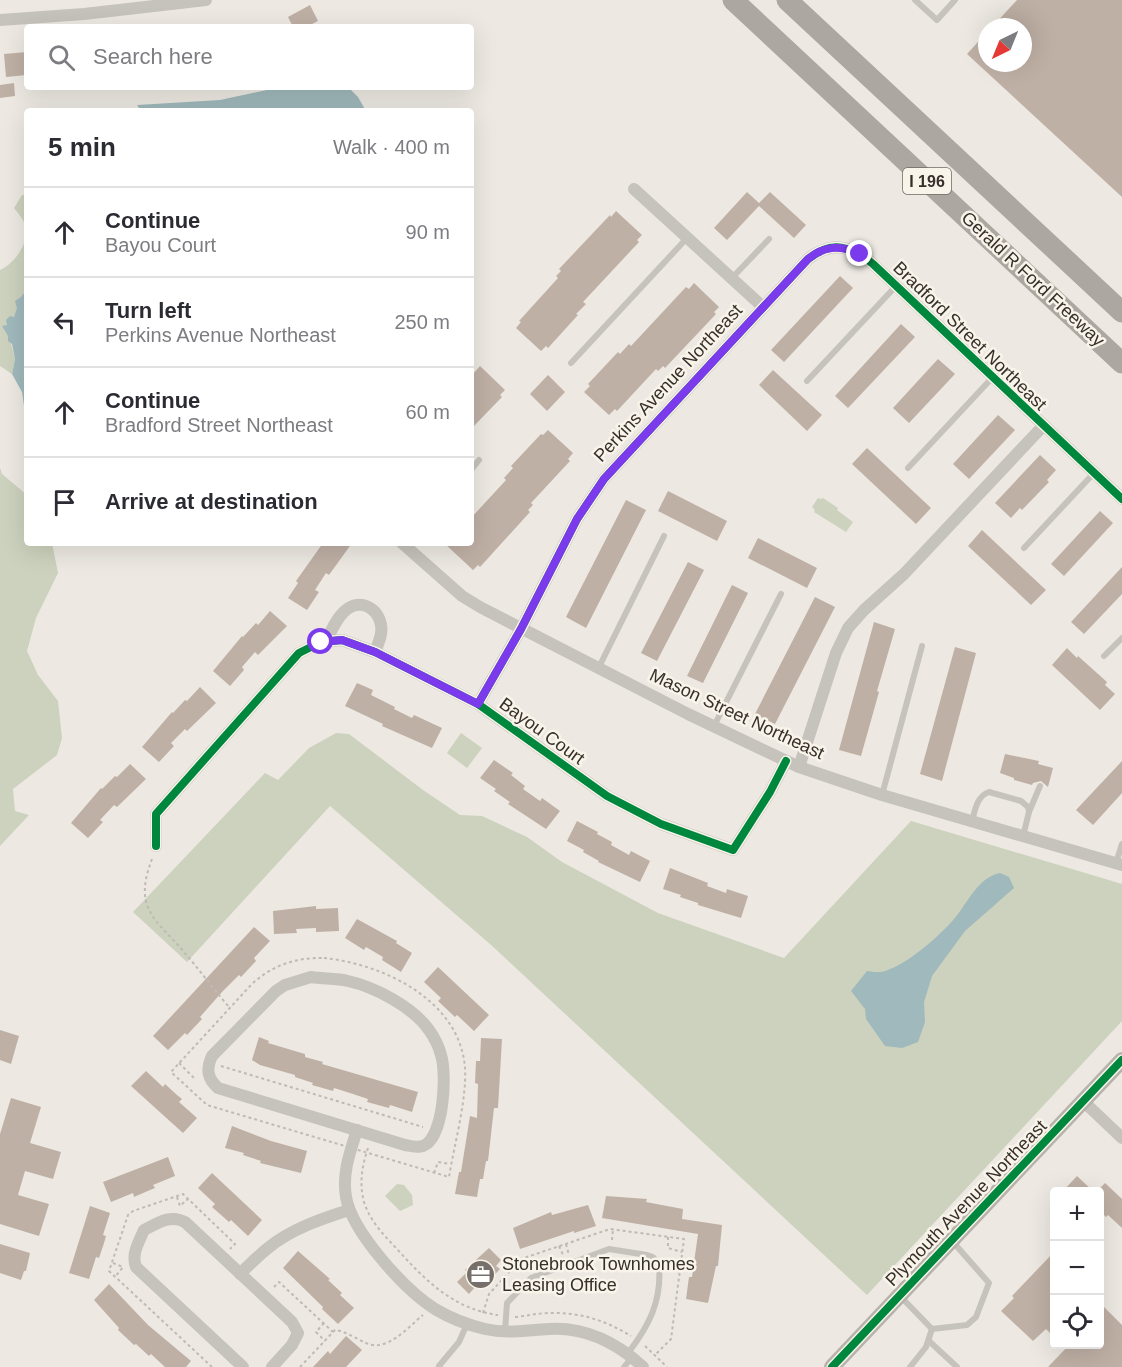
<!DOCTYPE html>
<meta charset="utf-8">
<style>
body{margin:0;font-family:Helvetica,sans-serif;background:#f7f7f7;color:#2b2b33}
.controls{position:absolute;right:18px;bottom:18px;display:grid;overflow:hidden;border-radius:6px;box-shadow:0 6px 24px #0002}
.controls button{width:54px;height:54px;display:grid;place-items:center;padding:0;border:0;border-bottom:2px solid #e1e1e2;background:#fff;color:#2b2b33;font:30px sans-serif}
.compass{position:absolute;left:978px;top:18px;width:54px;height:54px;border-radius:50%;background:#fff;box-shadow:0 6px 24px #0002;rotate:223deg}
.stop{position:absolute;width:18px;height:18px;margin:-14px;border:4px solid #7c3aed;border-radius:50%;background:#fff}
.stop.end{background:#7c3aed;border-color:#fff;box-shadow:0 2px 6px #0008}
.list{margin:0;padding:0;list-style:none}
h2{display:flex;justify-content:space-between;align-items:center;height:78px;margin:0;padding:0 24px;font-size:26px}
h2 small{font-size:20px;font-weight:400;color:#7c7c81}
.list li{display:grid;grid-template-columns:39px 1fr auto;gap:18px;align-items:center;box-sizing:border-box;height:90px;padding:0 24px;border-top:2px solid #e1e1e2}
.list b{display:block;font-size:22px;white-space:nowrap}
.list p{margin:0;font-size:20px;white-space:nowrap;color:#7c7c81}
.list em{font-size:20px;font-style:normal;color:#7c7c81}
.icon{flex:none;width:33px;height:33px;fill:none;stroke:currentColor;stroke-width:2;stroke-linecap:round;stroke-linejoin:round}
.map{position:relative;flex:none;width:1122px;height:1367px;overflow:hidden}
.search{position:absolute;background:#fff;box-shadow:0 6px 24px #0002;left:24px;top:24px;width:450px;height:66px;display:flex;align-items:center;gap:15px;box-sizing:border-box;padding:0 21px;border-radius:6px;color:#7c7c81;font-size:22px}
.panel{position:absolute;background:#fff;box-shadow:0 6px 24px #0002;left:24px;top:108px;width:450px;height:438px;border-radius:6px}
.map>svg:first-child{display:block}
.green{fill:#ccd2bd}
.water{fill:#a0b9bc}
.building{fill:#bfb0a5}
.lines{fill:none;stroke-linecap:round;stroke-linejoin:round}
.path{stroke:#bfbab4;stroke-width:2;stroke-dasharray:3 3;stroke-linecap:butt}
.service{stroke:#c6c2bc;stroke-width:6}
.minor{stroke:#c6c2bc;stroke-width:12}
.secondary{stroke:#b7b2ac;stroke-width:16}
.motorway{stroke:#aca8a1;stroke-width:21}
.cycleway-casing{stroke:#f9f4ea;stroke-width:11}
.cycleway{stroke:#00873e;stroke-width:8}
.route{stroke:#7c3aed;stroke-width:8}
.labels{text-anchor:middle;stroke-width:5;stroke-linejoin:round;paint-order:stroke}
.shield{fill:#f9f4ea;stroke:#716a64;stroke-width:1.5}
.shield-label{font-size:16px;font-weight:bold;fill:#372f2a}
.street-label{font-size:18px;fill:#372f2a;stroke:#f9f4ea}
.poi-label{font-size:18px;fill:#372f2a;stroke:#f9f4ea;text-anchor:start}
</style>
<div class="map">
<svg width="1122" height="1367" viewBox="0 0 1122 1367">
<rect width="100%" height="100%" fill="#ede9e2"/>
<g class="green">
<path d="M22 195H27V289L25 290 14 317 8 325 9 336 15 359 12 374 0 366V270C15 263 30 243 25 225 24 220 18 213 14 208Z"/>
<path d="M0 468 2 474 27 495V543H52L58 573 36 618 27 651 38 675 58 701 62 738 57 755 13 789 15 811 29 815 0 846Z"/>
<path d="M818 498 821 499 823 498 838 508 837 510 853 522 846 532 814 512 815 510 812 507Z"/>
<path d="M336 733 349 734 423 790 460 815 482 816 527 837 562 862 658 913 784 958 911 821 1122 884V1021L867 1295 490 944 330 806 187 962 133 912 265 773 278 780 309 748Z"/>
<path d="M461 733 482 748 467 768 447 753Z"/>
<path d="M397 1184 404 1185 412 1195 413 1205 400 1211 385 1196Z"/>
</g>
<g class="water">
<path d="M281 87H348L358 97 366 111H141L137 105 220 100Z"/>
<path d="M27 289V408L24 406 22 392 12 374 15 359 12 344 8 341V336L2 326 7 325 6 320 10 316 14 317 17 308 15 301 21 297Z"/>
<path d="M1000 873 1009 877 1014 888 965 931 932 976 924 1002 925 1022 918 1042 902 1048 885 1046 866 1019 865 1009 851 991 867 971C872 972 877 972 881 972 904 968 945 932 958 914 970 898 980 877 1000 873Z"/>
</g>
<g class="building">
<path d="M1017 0H1122V197L967 54 987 32V63H1023V27H992Z"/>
<path d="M310 5 318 21 306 27H293L288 17Z"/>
<path d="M27 52V75L6 77 4 54Z"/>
<path d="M14 83 15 96 0 98V85Z"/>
<path d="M747 192 759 203 770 192 806 225 794 238 759 206 727 240 714 228Z"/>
<path d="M616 211 642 235 637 240 639 242 583 302 586 304 576 314 578 315 548 348 546 346 541 351 516 328 521 322 519 321 558 278 556 276 561 271 559 269 610 215 611 217Z"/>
<path d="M840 276 853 288 784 362 771 350Z"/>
<path d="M694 283 719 307 714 312 716 314 665 368 663 366 658 371 656 369 617 411 615 409 609 415 584 392 590 386 588 384 618 352 620 354 629 344 631 346 686 287 689 289Z"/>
<path d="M901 324 915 337 848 408 835 396Z"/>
<path d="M938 359 955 374 909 423 893 408Z"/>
<path d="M480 366 505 390 500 395 502 397 471 429V376Z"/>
<path d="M773 370 822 415 807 431 759 385Z"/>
<path d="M548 375 565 392 547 411 530 394Z"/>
<path d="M998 415 1015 430 969 479 953 464Z"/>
<path d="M548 430 573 453 568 459 570 461 531 503 533 505 528 510 530 512 480 567 478 565 473 570 444 543H471V518L506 480 504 478 513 468 511 466 541 434 543 435Z"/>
<path d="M867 448 931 508 916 524 852 464Z"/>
<path d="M1040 455 1056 470 1047 480 1049 482 1022 510 1020 508 1011 518 995 503Z"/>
<path d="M668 491 727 521 717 541 658 511Z"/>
<path d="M626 500 646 510 586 628 566 617Z"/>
<path d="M1100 511 1113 523 1064 576 1051 564Z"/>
<path d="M982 530 1046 590 1031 605 968 546Z"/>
<path d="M758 538 817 568 807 588 748 558Z"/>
<path d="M323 543H352L329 575 326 573 315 590 319 592 307 610 288 598 298 583 296 581Z"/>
<path d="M688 562 704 570 657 661 641 653Z"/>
<path d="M1122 567V594L1084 634 1071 622Z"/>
<path d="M732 585 748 593 703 683 687 676Z"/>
<path d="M815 597 835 607 775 724 755 714Z"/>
<path d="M270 611 287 626 258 655 255 652 242 667 244 670 230 686 213 671 242 636 243 637 256 623 258 625Z"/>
<path d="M874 622 895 629 877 691 879 692 861 756 839 750Z"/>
<path d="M955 647 976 653 942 781 920 774Z"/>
<path d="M1067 648 1077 658 1078 656 1107 682 1105 685 1115 694 1100 710 1052 665Z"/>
<path d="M357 683 373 690 371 695 395 707 394 709 412 718 414 715 442 728 432 748 382 726 383 724 345 706Z"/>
<path d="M200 687 216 703 187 731 185 729 171 743 174 746 159 762 142 747 172 712 173 713 185 700 187 701Z"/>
<path d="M1005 754 1039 761 1038 764 1053 768 1048 787 1041 781 1033 783 1032 785 1014 780V778L1000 773Z"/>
<path d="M494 760 513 773 511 775 525 786 523 789 540 801 542 798 560 811 546 829 508 804 510 802 494 791 496 789 480 778Z"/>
<path d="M1122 761V793L1093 825 1076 810Z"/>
<path d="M130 764 146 779 117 807 114 805 100 820 103 822 88 838 71 823 101 788 102 789 115 776 117 777Z"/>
<path d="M577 821 598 832 597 834 612 842 611 845 629 855 631 851 650 861 640 882 598 862 599 861 583 852 584 850 567 841Z"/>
<path d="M670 868 708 883 707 886 726 893 727 889 748 896 741 918 698 905V903L680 897 681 895 663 889Z"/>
<path d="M316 906V909L338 908 339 931 316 932V928L296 929 297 933 274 934 273 911Z"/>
<path d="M357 919 397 941 396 943 412 953 401 972 382 960 383 957 366 947 364 950 345 938Z"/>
<path d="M254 927 270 941 254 958 256 961 241 977 239 975 222 992 200 1017 202 1019 187 1035 185 1033 168 1050 153 1036Z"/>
<path d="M438 967 489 1015 474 1031 457 1015 455 1017 438 1001 441 998 424 982Z"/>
<path d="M0 1030 19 1036 11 1064 0 1060Z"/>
<path d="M259 1037 269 1041 268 1043 305 1054V1057L323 1062 322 1064 418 1092 412 1112 390 1105 389 1108 367 1102 368 1099 353 1094 334 1088 333 1091 312 1085 313 1083 295 1077V1075L260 1065 252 1060Z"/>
<path d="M481 1038 502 1039 498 1108H494L488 1161H486L483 1179H480L477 1197 455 1194 459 1172H461L470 1116 477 1118 478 1084 475 1083 476 1061H480Z"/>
<path d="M146 1071 163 1087 165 1084 177 1095 182 1099 179 1102 197 1118 183 1133 131 1086Z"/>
<path d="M11 1098 41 1107 30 1143 61 1152 53 1179 25 1171 18 1195 49 1204 39 1236 0 1224V1134Z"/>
<path d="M232 1126 271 1141 307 1151 301 1173 260 1163 261 1161 243 1155 244 1153 225 1148Z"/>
<path d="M168 1157 175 1176 153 1185 155 1188 150 1190 134 1197 133 1193 111 1202 103 1182Z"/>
<path d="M212 1173 262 1220 248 1236 231 1220 229 1222 212 1207 215 1204 198 1188Z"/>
<path d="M1077 1176 1093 1191H1063Z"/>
<path d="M1105 1183 1122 1199V1228L1108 1215 1106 1217 1100 1211V1188Z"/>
<path d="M606 1196 647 1199 646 1202 683 1209 682 1219 722 1225 718 1266H716L708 1303 686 1299 689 1277H692L698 1234 602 1218Z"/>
<path d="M588 1205 596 1226 574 1233V1231L520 1249 513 1228 551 1212 552 1215Z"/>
<path d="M90 1206 110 1213 103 1235 106 1236 104 1243 99 1258 96 1257 89 1279 69 1273Z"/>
<path d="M0 1244 30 1253 26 1271H24L21 1280 0 1273Z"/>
<path d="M489 1248 501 1260 496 1266 500 1269 483 1287 482 1286 479 1289 476 1286 469 1294 457 1282 467 1272 465 1270Z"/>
<path d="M298 1251 330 1279 328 1280 342 1293 340 1295 354 1308 338 1324 322 1309 323 1307 283 1268Z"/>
<path d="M1054 1252V1337L1046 1329 1033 1341 1001 1311 1014 1298 1012 1296Z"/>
<path d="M109 1284 148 1325 191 1361 186 1367H165L151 1354 149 1356 136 1344 134 1345 118 1330 119 1328 94 1300Z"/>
<path d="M1100 1303 1122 1325V1367H1048L1070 1344H1100Z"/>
<path d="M346 1336 362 1350 346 1367H313L328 1351 330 1354Z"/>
</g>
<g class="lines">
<g class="path">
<path d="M152 859C148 870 144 882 145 895 147 919 169 933 183 951 200 970 213 989 230 1008"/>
<path d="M324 958C383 964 460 1000 465 1068 467 1099 454 1146 449 1177L207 1105 171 1072 250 986C270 966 296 957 324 958Z"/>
<path d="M179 1063 196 1080"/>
<path d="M221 1066 423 1127"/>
<path d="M368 1148C362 1166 359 1183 364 1202 370 1221 383 1234 396 1248 425 1280 453 1309 498 1315"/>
<path d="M434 1173 438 1162 450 1164"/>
<path d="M177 1197 180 1206 188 1199"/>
<path d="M668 1237V1248L682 1252"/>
<path d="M612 1240 613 1229"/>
<path d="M566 1244 569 1255"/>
<path d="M559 1246 564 1257"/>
<path d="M113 1263 123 1267 115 1277"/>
<path d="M274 1287 279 1282 333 1332"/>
<path d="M483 1313 489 1294 521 1259 610 1229 684 1239 671 1339 655 1355"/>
<path d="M515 1317C527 1316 538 1313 549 1313 579 1312 605 1320 631 1336"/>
<path d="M324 1323 316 1332 325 1341"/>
<path d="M645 1346 667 1367"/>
<path d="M212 1367 109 1271 128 1215 133 1211 183 1194 235 1244 230 1249"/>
<path d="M300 1367 335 1330C345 1331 357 1339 366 1343 387 1353 408 1327 423 1315"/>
</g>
<g class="service">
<path d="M915 0 937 20 955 0"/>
<path d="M732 278 769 239"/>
<path d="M571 363 687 238"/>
<path d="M807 381 896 286"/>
<path d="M908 468 992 378"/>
<path d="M471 470 479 460"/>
<path d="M1024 548 1094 473"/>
<path d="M1104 656 1122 638"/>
<path d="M599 667 664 536"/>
<path d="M714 726 781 594"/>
<path d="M882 795 922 646"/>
<path d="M1029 812 1040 786"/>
<path d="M972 821C975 810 977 796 989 792L1021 801 1028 807 1029 812 1023 836"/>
<path d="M1116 863 1122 844"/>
<path d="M901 1297 932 1329 967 1325 976 1317 989 1283 953 1242"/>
<path d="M505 1331 507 1303 531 1278 609 1249 647 1255 653 1257 659 1265C662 1301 649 1326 628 1353"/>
<path d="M929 1341 957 1367"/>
<path d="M440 1367 439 1366 459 1342 467 1324"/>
<path d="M624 1367 632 1357"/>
<path d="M910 1367 926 1347 932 1329"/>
</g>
<g class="minor">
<path d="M0 20 84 14 206 0"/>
<path d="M634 189 763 307"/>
<path d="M402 543 462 596 480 607 688 714 799 767 882 795 1122 865"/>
<path d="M326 642C331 631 337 617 346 610 360 598 378 608 381 625 383 634 378 644 375 652"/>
<path d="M478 704 521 629 577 519 604 479 808 259C832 240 851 246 873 264L1122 499"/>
<path d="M799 767 836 653 848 628 864 610 904 574 1043 426"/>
<path d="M156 846V814L299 653 321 642 342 640 375 652 478 704 607 796 661 824 733 850 770 792 786 761"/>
<path d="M311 977C323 979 336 978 348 981 375 987 413 1007 429 1030 434 1037 439 1047 441 1055 447 1074 444 1138 423 1146 417 1148 410 1146 405 1145L218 1088C207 1078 206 1069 212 1056L276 991 285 985Z"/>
<path d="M1083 1101 1122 1138"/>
<path d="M357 1130C350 1152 342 1173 346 1197 352 1232 405 1290 435 1309 450 1318 468 1325 485 1329 507 1334 527 1330 549 1329 586 1327 616 1342 643 1367"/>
<path d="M240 1274C249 1265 258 1256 268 1248 291 1229 321 1219 349 1210"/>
<path d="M243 1367 136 1267C131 1254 139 1242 144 1230 158 1223 170 1214 185 1222L292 1322 298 1333 292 1345 272 1367"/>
</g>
<path class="secondary" d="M832 1367 1122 1060"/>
<g class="motorway">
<path d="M733 0 1122 363"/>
<path d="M787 0 1122 312"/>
</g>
<defs>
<g id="cycleway">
<path d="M478 704 521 629 577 519 604 479 808 259C832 240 851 246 873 264L1122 499"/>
<path d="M156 846V814L299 653 321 642 342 640 375 652 478 704 607 796 661 824 733 850 770 792 786 761"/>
<path d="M832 1367 1122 1060"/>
</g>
</defs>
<use href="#cycleway" class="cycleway-casing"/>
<use href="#cycleway" class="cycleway"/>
</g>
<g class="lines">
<path class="route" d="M321 642 342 640 375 652 478 704 521 629 577 519 604 479 808 259C825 245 841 245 860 254"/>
</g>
<defs>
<symbol id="office-disc" viewBox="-11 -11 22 22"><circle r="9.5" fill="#77706a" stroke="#f9f4ea"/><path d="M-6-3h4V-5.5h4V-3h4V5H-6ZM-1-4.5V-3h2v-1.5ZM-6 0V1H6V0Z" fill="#fff"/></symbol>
</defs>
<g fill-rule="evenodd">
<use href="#office-disc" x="464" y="1258" width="33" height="33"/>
</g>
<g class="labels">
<rect class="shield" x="903" y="168" width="48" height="26" rx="4.5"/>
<g class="shield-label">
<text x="927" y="187">I 196</text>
</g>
<g class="street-label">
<text transform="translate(1033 279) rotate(43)" y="6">Gerald R Ford Freeway</text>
<text transform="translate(970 336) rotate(44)" y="6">Bradford Street Northeast</text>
<text transform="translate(668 383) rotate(-47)" y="6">Perkins Avenue Northeast</text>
<text transform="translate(737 714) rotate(25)" y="6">Mason Street Northeast</text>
<text transform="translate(542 731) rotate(36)" y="6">Bayou Court</text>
<text transform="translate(966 1203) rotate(-46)" y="6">Plymouth Avenue Northeast</text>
</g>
<g class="poi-label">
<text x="502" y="1270">Stonebrook Townhomes<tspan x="502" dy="21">Leasing Office</tspan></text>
</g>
</g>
</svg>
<div class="controls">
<button>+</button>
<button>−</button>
<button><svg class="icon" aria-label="locate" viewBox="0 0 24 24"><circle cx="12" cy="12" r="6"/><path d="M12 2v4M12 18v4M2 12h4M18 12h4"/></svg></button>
</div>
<svg class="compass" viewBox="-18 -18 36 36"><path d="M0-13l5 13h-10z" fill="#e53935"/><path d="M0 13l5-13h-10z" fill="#7c7c81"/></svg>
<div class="stop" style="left:321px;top:642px"></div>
<div class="stop end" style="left:860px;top:254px"></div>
<div class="search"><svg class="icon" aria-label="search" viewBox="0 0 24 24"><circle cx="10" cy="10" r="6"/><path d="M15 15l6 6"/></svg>Search here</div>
<section class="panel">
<h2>5 min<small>Walk · 400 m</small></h2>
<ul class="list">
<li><svg class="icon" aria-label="ahead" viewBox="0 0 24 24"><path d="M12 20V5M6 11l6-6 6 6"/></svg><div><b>Continue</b><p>Bayou Court</p></div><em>90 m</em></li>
<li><svg class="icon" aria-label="left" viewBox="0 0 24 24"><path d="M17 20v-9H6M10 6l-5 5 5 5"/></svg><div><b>Turn left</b><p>Perkins Avenue Northeast</p></div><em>250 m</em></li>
<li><svg class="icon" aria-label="ahead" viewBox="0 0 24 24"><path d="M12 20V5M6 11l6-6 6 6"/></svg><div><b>Continue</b><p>Bradford Street Northeast</p></div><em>60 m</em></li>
<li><svg class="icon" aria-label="arrive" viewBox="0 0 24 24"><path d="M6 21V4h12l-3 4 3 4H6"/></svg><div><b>Arrive at destination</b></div></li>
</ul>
</section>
</div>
